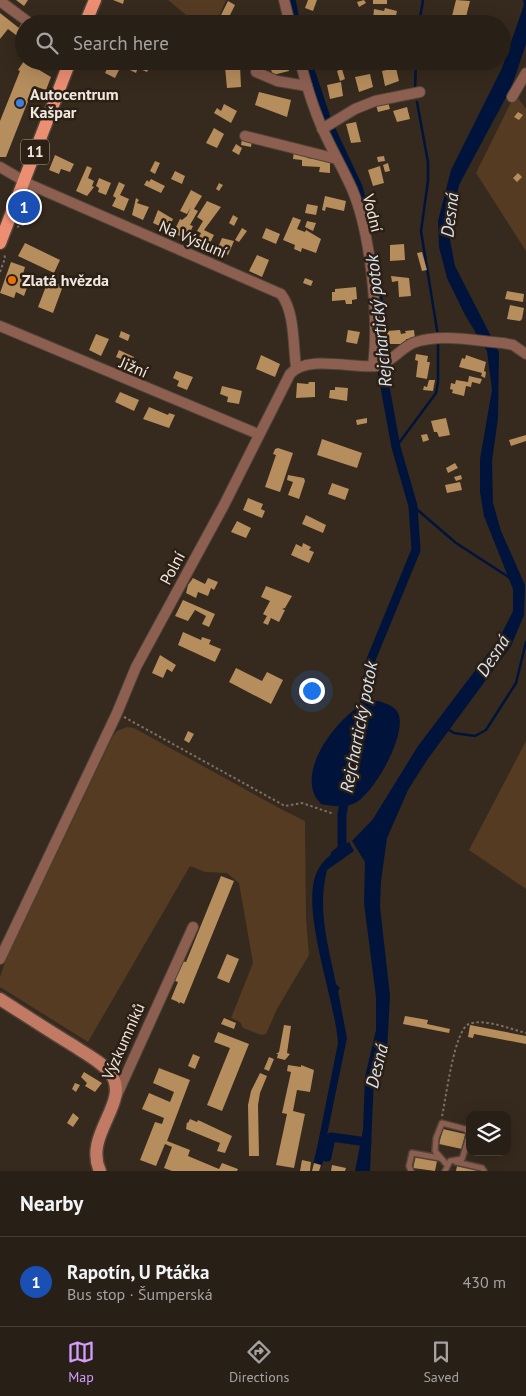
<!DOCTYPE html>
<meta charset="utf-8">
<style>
body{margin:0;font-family:"PT Sans",sans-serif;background:#30271f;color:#f1f3f6}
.controls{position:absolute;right:15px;bottom:15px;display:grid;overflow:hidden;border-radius:10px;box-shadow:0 5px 20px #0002}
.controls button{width:45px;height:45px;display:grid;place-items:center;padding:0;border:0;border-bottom:1px solid #443d35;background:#281f16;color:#f1f3f6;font:25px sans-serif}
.you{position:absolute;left:311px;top:690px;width:18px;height:18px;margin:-12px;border:4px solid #fff;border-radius:50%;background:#1a73e8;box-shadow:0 0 0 8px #1a73e833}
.badge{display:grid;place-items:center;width:32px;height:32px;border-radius:50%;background:#d29dfd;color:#fff;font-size:16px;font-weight:700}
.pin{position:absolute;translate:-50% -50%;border:2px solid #fff;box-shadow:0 1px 5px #0006}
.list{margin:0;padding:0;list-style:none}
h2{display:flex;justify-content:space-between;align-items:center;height:65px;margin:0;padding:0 20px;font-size:21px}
h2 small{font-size:16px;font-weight:400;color:#a5a2a1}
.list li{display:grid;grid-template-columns:32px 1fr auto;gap:15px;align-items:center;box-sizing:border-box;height:90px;padding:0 20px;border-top:1px solid #443d35}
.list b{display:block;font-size:19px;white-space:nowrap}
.list p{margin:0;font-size:16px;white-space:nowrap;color:#a5a2a1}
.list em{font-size:16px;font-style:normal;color:#a5a2a1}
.icon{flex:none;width:28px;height:28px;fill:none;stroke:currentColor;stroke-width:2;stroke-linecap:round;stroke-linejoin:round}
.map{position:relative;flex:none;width:526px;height:1171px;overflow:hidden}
.search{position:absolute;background:#281f16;box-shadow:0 5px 20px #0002;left:15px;right:15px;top:15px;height:55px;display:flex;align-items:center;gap:12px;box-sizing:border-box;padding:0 18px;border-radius:28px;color:#a5a2a1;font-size:19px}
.sheet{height:155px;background:#281f16}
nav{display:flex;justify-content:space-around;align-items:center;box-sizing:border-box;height:70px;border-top:1px solid #443d35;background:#281f16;font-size:14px;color:#a5a2a1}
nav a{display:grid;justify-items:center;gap:2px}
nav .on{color:#d29dfd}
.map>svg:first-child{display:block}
.green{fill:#553b22}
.water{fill:#00143b}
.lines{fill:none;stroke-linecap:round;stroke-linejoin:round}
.stream{stroke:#00143b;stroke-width:2.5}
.canal{stroke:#00143b;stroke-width:9}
.building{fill:#b68d5c}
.lane-casing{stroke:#504438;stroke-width:8}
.street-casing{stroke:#504438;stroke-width:12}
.secondary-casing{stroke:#504438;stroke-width:15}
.primary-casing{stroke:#504438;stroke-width:15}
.path{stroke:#7b7066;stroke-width:2;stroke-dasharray:2.5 2.5;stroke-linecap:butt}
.lane{stroke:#8c5f51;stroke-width:5}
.street{stroke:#8c5f51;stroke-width:10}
.secondary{stroke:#c27a64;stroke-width:12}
.primary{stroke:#ec8e72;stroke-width:12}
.shop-dot{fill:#3f7fe0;stroke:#2c1f14;stroke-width:2}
.food-dot{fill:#e8710a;stroke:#2c1f14;stroke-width:2}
.labels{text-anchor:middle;stroke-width:5;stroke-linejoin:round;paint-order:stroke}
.shield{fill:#2c1f14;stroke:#b5aca3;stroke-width:1}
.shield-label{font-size:15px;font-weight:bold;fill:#f0e8e0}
.poi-label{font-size:16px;font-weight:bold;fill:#f0e8e0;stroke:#2c1f14;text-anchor:start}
.street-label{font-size:16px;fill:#f0e8e0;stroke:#2c1f14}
.water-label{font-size:18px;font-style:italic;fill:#d8e2f1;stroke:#2c1f14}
</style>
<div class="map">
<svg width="526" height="1171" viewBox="0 0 526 1171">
<rect width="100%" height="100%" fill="#36291d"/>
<g class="green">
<path d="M168 0H226L219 16 203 24H197Z"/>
<path d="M515 94 526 109V251L476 173Z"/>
<path d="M127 727 134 728 279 808 305 821 306 918 309 955 277 1009 266 1034 261 1035 243 1028 240 1022 231 1018 253 963 239 883 227 873 205 872 190 866 88 1042 0 987V977L5 962 113 736 117 731Z"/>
<path d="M526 741V889L469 850Z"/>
</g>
<g class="water">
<path d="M523 0H526V44L511 88 459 185 450 223V240L455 266 499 352 498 418 492 461 493 503 501 531 525 585 524 615 511 646 427 760 408 790 387 838 381 881 380 907 390 996 387 1050 374 1077 370 1171H355L363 1130 365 1077 376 1030V997L364 903 365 862 352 841 373 819 418 746 499 639 513 611V589L484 516 480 492V459L492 390 487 351 465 315 447 278 439 247 438 221 451 170 502 68 524 5Z"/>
<path d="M379 701C386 704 395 706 398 713 408 733 374 794 355 803 345 808 332 806 321 804 292 775 337 718 364 703 368 701 374 701 379 701Z"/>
<path d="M349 842 354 851 327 870C317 910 328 944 336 984L340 988 338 991 347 1038 322 1159 315 1158 338 1043C335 999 301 912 316 874 322 859 336 850 349 842Z"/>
</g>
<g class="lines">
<g class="stream">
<path d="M419 24 423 0"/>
<path d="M415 90 416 61"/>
<path d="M417 102 428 162V181L421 231 438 336"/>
<path d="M396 447 436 393 438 382V344"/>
<path d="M413 506 456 543 510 578"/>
<path d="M446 728 454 733 475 736 486 730 516 683 526 642"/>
</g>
<g class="canal">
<path d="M291 0 296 24"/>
<path d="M307 61 327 121 358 187 364 210"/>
<path d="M376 277 379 306"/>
<path d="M363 713 370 662 416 550 413 506 396 447 380 360 379 334"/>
<path d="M335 855 342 849V814L346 794"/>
<path d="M320 1156 327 1157 331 1137 367 1142"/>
<path d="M318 1163 322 1147"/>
</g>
</g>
<g class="building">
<path d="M16 0H28L24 6Z"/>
<path d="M113 0H124L123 4Z"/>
<path d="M308 0H317L313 11 305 8Z"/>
<path d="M364 0 366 3 359 7 357 2Z"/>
<rect x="373" y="0" width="14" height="4"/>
<path d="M456 0 470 1 465 21 462 20 461 24H450Z"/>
<path d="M228 1 235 5 229 17 236 20 234 24 221 15Z"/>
<path d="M385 8 397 11 394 24H382L383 22 373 20 374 9 384 11Z"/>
<path d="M0 13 19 28 21 24 24 26V41L8 29 0 39Z"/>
<path d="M51 16 63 24H46Z"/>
<path d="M24 61 51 77 46 90 34 86 6 157H0V121L20 71 18 70Z"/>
<path d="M111 61 121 66 115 78 105 73Z"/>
<path d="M134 61H149L152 62 147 72 138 68 140 64Z"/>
<path d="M286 61 289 71 273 75 268 62Z"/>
<path d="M129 64 138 67 136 73 128 69Z"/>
<path d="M240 66 241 87 227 88 225 67Z"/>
<path d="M396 68 399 81 385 86 382 71Z"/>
<path d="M342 69 345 79 340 81 337 71Z"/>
<path d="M370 74 373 87 359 92 355 77Z"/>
<path d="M341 82 343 96 330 99 327 85Z"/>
<path d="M259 92 291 100 287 117 255 105Z"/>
<path d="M388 102 390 109 378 112 376 105Z"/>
<path d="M224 104 237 111 231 123 214 113 217 108 221 111Z"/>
<path d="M407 107 410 119 397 122 393 111Z"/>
<path d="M518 112 523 115 519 120 514 117Z"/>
<path d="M356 122 361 142 351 143 346 124Z"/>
<path d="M214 128 224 134 217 148 206 143Z"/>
<path d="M242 139 252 141 251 147 241 145Z"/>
<path d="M236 144 242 148 239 155 232 151Z"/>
<path d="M294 150 307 153V158L330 161V173L319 172 320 167 302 166V160L293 159Z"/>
<path d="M55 155 74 164 70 172 61 169 59 174 49 170Z"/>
<path d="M384 156 385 161 378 162 377 157Z"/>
<path d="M155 161 160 163 155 174 150 171Z"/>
<path d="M388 163 390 171 385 172 383 165Z"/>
<path d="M87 166 92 168 88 178 94 181 92 186 94 187 87 196 76 191Z"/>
<path d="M380 166 384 183 373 186 368 170Z"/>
<path d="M175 171 185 176 182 184 171 179Z"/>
<path d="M518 173 522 177 517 182 513 178Z"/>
<path d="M99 178 111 183 106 195 98 192 99 188 96 186Z"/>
<path d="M151 179 165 186 161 193 144 185 147 180 149 182Z"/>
<path d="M119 182 125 185 120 195 129 199 124 211 112 206 116 198 113 196Z"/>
<path d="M219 183 223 185 219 191 216 189Z"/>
<path d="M191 190 202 196 194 209 198 211 190 225 193 226 187 239 173 233 180 219 182 220 187 216 191 207 187 214 180 211Z"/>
<path d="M325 196 346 201 344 211 326 207 325 211 322 210Z"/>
<path d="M136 198 139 200 137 203 149 207 143 220 132 215Z"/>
<path d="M207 201 221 207 204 230 214 235 208 247 197 242 201 233 197 231 203 221 197 217Z"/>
<path d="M307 204 318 206 316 215 305 213Z"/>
<path d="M158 210 173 219 168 230 153 223Z"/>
<path d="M233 215 238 218 234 226 229 223Z"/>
<path d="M293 217 301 220 297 229 305 232 306 230 321 239 316 253 302 248 301 252 294 249 295 245 283 240Z"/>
<path d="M307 221 316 223 313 231 305 227Z"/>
<path d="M242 228 247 231 239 242 235 240Z"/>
<path d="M266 228 280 234 276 244 262 238Z"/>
<path d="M222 238 234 241 228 255 217 250Z"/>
<path d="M25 243 60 260 54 273 18 256Z"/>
<path d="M404 244 405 260 390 261V245Z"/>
<path d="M422 252 427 270 422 271 417 253Z"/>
<path d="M257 255 269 260 262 277 249 271Z"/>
<path d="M11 262 25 267 21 281 25 278 29 282 24 296 16 292 14 298 0 293Z"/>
<path d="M391 276 409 278 411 296 399 297 398 281 392 282Z"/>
<path d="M305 278 313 281 311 286 303 283Z"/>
<path d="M48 281 63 286 53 313 38 307Z"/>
<path d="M356 287 357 299 352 300V304H346L345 300 332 301V292H335V289Z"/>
<path d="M507 291 524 294 523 302 505 299Z"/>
<path d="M510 305 524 308 522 319 520 321 507 319Z"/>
<path d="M348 330 360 332 357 344 346 342Z"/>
<path d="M400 330 401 334 406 333 405 331 414 330 415 339H406V344H387V331Z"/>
<path d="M121 331 130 335 128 341 119 337Z"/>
<path d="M96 334 109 339 101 356 89 350Z"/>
<path d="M119 350 134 357 131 370 119 364 121 359 116 357Z"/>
<path d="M416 354 428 356 427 362H430L427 379 416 377 418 361 415 360Z"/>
<path d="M261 355 280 364 275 377 256 369Z"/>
<path d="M466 355 486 362 484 371 486 372 485 378 481 376 482 373 459 367 462 358 465 359Z"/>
<path d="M176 371 193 377 187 390 177 386 179 381 173 378Z"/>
<path d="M469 376 482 379 480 384 472 382 471 387 466 386 464 396 452 393 453 390 450 389 451 383 455 384 456 380 468 382Z"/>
<path d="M429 380H435L433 391 423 390 424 386 427 387Z"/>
<path d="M309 382H315V397L296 398 297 383 308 384Z"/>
<path d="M222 386 242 391 239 404 227 402 228 397 220 394Z"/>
<path d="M335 387 348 388 347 401 329 398 330 390H335Z"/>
<path d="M120 392 139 400 134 411 115 402Z"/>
<path d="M149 407 168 415 169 413 175 415 169 428 143 419Z"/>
<path d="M367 418V423L357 425 356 420Z"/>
<path d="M446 418 450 435 439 437 437 432H434L431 421Z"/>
<path d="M427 434 429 440 423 442 421 435Z"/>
<path d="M526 435V441L511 446 509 440Z"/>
<path d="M322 439 362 453 357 468 317 455Z"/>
<path d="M278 448 293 453 280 492 265 487 276 455 273 454 275 449Z"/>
<path d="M455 463 458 468 448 473 446 468Z"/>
<path d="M288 475 304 478 305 481 299 499 288 495 293 482 287 480Z"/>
<path d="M461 475 462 479 456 481 454 477Z"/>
<path d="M460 482 462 490 447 493 445 485Z"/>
<path d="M332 483 349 489 345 500 328 494Z"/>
<path d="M248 498 263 504 261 509 265 511 262 518 243 510Z"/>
<path d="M306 515 326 525 323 533 302 524Z"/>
<path d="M237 521 251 528 246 538 231 532Z"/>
<path d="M303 543 311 547 309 550 314 552 309 563 291 555 296 544 302 547Z"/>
<path d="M193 578 205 584 208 578 218 582 214 590 211 588 208 596 198 592 196 598 186 593 188 585Z"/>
<path d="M266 586 292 596 285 608 282 609 285 610 279 622 271 618 268 625 263 623 267 616 263 614 270 601 261 597Z"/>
<path d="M183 600 215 614 209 627 202 624 206 616 195 610 188 621 175 616Z"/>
<path d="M183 632 201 640 202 637 211 640 209 644 221 649 215 662 178 645Z"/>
<path d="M160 655 176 665 172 672 167 669 163 678 152 673Z"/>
<path d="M236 668 262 681 267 672 283 680 271 704 229 682Z"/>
<path d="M188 731 194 734 189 743 184 740Z"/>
<path d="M221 876 234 881 184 1004 180 1002 179 1004 178 1002 171 999 178 982 175 981 178 970 182 961 186 962Z"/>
<path d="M227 954 239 959 229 983 217 978Z"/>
<path d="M405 1016 428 1020 427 1024 450 1029 449 1033 403 1024Z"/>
<path d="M224 1018 236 1023 234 1029 221 1024Z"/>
<path d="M284 1025 291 1026 287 1053 290 1054 285 1060 277 1058 278 1054H276L279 1052Z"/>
<path d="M470 1025 526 1036V1044L474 1034 473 1038 468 1037Z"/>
<path d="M218 1032 249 1044 222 1111 207 1105 230 1048 214 1042Z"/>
<path d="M193 1054 200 1057 195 1069 188 1066Z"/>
<path d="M269 1057 274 1059 269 1071 264 1069Z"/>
<path d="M288 1065 301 1067V1065L314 1070 310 1092 297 1090 293 1111 305 1114 294 1168 276 1165 287 1114 282 1113 291 1072 287 1071Z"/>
<path d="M159 1068 190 1080 167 1141 190 1150 188 1156 219 1169 222 1163 238 1169 237 1171H172L164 1168 172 1147 165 1144 156 1166 140 1160 155 1122 162 1124 164 1118 142 1109 149 1093 170 1102 174 1092 153 1083Z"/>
<path d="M84 1072 102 1083 95 1092 85 1086 87 1083 81 1077Z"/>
<path d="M260 1073 267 1076 260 1093 258 1105 259 1156H249L248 1105 251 1091Z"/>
<path d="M75 1083 80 1085 76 1092 72 1089Z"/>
<path d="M73 1113 79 1118 73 1127 67 1123Z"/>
<path d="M190 1119 197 1122 198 1120 232 1136 225 1153 217 1151 220 1143 186 1129 187 1122 188 1123Z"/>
<path d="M443 1129 465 1134 462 1149 439 1144Z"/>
<path d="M416 1156 437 1161 435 1171 413 1168Z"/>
<path d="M302 1160 311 1162 310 1171H300Z"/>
<path d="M314 1163 321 1165 319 1171H312Z"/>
<path d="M332 1165 346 1168 345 1171H331Z"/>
<path d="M457 1166 477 1170V1171H456Z"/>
</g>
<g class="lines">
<defs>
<g id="lane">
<path d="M456 1162 482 1168 484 1171"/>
<path d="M411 1171 409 1166 412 1153 440 1158"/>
<path d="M445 1171 450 1161 462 1159 470 1133 465 1129 442 1123 436 1138 435 1151 447 1165"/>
</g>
<g id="street">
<path d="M284 0 290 24"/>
<path d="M0 1 31 24"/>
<path d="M300 61C306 84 313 108 323 130 332 150 343 169 352 189 371 234 379 318 373 366"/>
<path d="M256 72 277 81 307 86"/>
<path d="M512 97 526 73"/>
<path d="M322 129 355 109 375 101 420 92"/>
<path d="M245 136 337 159"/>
<path d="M0 167 31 185 281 294C295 312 293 345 296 367"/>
<path d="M0 326 258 434"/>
<path d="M0 959 117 713 136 667 224 505 290 374C307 354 353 369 377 366 392 362 400 349 413 343 440 333 476 341 503 343L513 345 526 354"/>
<path d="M116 1097 193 927"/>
</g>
<path id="secondary" d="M0 999C25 1015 49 1031 74 1046 86 1054 102 1062 111 1074 131 1102 83 1135 100 1171"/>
<g id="primary">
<path d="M85 24 95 0"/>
<path d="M0 243 70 61"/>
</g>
</defs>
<use href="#lane" class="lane-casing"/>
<use href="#street" class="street-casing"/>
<use href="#secondary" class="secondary-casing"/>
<use href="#primary" class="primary-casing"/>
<g class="path">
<path d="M17 227 25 224 28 218 25 209"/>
<path d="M0 272 5 258 4 253"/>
<path d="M124 717 285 806 302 803 334 814"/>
<path d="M442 1116C446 1099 454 1030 469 1024 484 1018 510 1029 526 1033"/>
</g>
<use href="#lane" class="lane"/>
<use href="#street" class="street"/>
<use href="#secondary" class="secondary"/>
<use href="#primary" class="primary"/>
</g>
<circle class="shop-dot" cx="20" cy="103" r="5"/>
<circle class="food-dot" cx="12" cy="280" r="5"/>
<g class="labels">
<rect class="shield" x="21" y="139.5" width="28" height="25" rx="4"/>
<g class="shield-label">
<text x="35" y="157">11</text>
</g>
<g class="poi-label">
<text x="30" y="100">Autocentrum<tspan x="30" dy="18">Kašpar</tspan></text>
<text x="22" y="286">Zlatá hvězda</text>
</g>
<g class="street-label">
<text transform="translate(373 213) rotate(76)" y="6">Vodní</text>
<text transform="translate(193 239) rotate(23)" y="6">Na Výsluní</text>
<text transform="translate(134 367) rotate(23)" y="6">Jižní</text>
<text transform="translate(172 568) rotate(-62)" y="6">Polní</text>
<text transform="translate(123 1041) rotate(-66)" y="6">Výzkumníků</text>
</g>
<g class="water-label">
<text transform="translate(450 215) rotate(-83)" y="6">Desná</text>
<text transform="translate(379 321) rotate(-96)" y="6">Rejchartický potok</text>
<text transform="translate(493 656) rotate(-57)" y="6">Desná</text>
<text transform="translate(359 727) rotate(-79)" y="6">Rejchartický potok</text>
<text transform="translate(377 1066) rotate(-76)" y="6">Desná</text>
</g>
</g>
</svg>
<div class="controls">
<button><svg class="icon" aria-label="layers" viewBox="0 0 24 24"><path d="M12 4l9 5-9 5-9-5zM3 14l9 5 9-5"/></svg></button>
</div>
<div class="you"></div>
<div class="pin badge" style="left:24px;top:207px;background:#1a4fb4">1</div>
<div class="search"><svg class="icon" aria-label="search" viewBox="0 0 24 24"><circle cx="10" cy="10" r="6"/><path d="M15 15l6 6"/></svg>Search here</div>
</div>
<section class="sheet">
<h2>Nearby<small></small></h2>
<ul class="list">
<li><span class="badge" style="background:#1a4fb4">1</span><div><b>Rapotín, U Ptáčka</b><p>Bus stop · Šumperská</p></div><em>430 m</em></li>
</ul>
</section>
<nav>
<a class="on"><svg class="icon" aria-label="map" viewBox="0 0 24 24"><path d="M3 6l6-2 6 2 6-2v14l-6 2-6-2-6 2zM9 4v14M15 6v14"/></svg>Map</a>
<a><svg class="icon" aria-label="directions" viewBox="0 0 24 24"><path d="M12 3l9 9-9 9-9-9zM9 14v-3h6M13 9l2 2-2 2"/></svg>Directions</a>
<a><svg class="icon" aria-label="saved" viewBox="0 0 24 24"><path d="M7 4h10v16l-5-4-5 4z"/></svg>Saved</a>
</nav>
